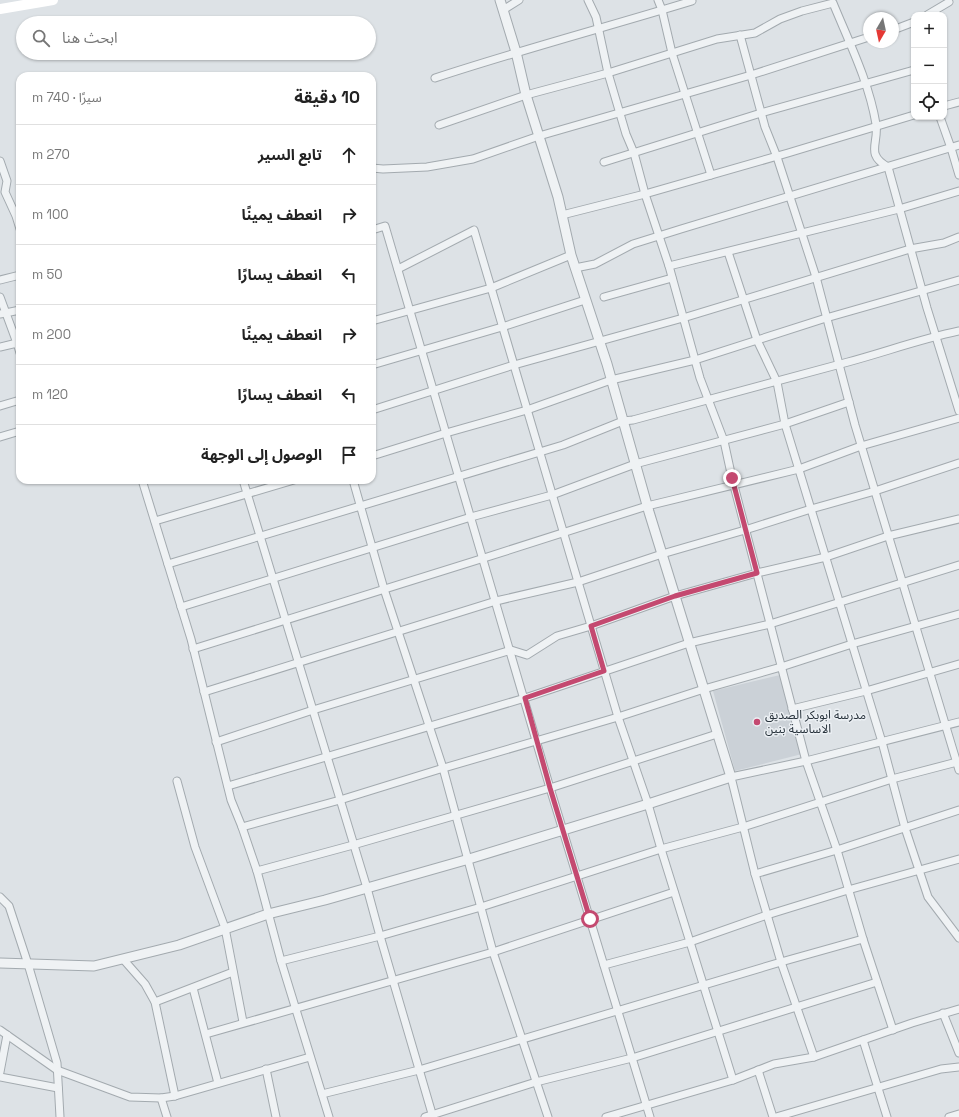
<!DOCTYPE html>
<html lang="ar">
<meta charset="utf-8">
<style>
body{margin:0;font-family:"Space Grotesk","Noto Sans Arabic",sans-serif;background:#f6f6f6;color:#222;direction:rtl}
.controls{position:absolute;right:12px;top:12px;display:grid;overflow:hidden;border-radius:8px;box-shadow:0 1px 3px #0004}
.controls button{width:36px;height:36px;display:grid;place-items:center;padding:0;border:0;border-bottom:1px solid #e0e0e0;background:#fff;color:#222;font:20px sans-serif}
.compass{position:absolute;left:863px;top:12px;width:36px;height:36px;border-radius:50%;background:#fff;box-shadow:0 1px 3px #0004;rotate:189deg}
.stop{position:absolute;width:12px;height:12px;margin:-9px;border:3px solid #c44970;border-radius:50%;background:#fff}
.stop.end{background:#c44970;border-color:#fff;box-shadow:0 1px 4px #0008}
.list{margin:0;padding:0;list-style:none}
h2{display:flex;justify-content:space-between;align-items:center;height:52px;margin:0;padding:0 16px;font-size:17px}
h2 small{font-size:13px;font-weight:400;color:#767676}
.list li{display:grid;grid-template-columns:26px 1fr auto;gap:12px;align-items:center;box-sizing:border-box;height:60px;padding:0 16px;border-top:1px solid #e0e0e0}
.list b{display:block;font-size:15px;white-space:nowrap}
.list em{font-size:13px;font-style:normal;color:#767676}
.icon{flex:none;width:22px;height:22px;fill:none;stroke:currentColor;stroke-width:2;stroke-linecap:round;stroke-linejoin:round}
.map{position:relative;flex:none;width:959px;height:1117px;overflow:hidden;direction:ltr}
.search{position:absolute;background:#fff;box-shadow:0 1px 3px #0004;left:16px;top:16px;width:360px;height:44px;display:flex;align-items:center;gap:10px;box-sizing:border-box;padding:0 14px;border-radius:22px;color:#767676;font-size:15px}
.panel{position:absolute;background:#fff;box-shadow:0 1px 3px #0004;left:16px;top:72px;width:360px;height:412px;border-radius:12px;direction:rtl}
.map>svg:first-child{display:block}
.built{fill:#cbd1d7}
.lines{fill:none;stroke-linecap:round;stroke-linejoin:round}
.minor-casing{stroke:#a3aaaf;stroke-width:9}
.tertiary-casing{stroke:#a3aaaf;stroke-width:11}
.minor{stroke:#eff2f4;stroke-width:7}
.tertiary{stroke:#eff2f4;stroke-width:9}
.secondary{stroke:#fff;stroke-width:10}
.route{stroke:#c44970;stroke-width:5}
.poi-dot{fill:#c44970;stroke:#ecf0f4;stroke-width:1.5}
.labels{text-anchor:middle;stroke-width:3;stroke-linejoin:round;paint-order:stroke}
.poi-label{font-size:12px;fill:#27323b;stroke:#ecf0f4;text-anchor:start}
</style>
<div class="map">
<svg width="959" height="1117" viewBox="0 0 959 1117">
<rect width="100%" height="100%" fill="#dde2e6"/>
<path class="built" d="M780 675 802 754 735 771 713 691Z"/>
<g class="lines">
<defs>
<g id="minor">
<path d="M588 0 596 17 608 73 626 134 634 153 645 194 669 266 700 378 724 441 732 478 806 761 837 850 863 939 893 1030"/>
<path d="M658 0 662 10 672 53 711 175"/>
<path d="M503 10 519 0"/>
<path d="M927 15 949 2"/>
<path d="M893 30 914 22"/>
<path d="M740 35 765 127 777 157 816 277 855 425 959 770"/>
<path d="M435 78C520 50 607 27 692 1"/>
<path d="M944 106 959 102"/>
<path d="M940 117 951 148 959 175"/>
<path d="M439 125 526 95 608 73 717 39 755 33 780 19 802 11 833 3C849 42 869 82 876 124 879 144 865 154 888 167L927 308 959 411"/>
<path d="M0 161 7 181 5 192 16 216 20 229"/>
<path d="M604 162 761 113 914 70"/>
<path d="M372 168 383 169 427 167 473 159 539 136 751 75 869 37"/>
<path d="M562 215 645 194 788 153 914 115"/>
<path d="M372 230 385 226 550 788 650 1117"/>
<path d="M728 252 757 340 777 382 785 424 882 742 905 828 928 897 959 938"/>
<path d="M669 266 899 209 959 191"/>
<path d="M575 268 595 264 633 244 681 229 959 145"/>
<path d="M398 269 474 230 618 717 648 804 661 849 733 1080 606 1117"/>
<path d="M0 280 20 275"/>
<path d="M0 297 17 343 0 347"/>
<path d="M604 297 672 278"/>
<path d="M0 314 20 310"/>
<path d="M372 321 491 288 571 255"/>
<path d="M17 343 20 353"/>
<path d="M372 365 502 327 585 300"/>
<path d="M0 406 20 400"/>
<path d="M372 410 514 365 683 318 910 249 944 243 959 237"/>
<path d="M0 437 20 431"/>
<path d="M372 456 446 433 527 410 611 380 695 360 826 318 959 280"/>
<path d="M142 480 191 639 231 800 242 827 257 871 281 961 329 1117"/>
<path d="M243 480 367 888 380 936 433 1117"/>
<path d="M353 480 384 589 443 768 493 952 548 1117"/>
<path d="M155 521 294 480"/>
<path d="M168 564 563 445 623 421 633 420C704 401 776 382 848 362 885 352 921 339 959 331"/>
<path d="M181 607 471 517 552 495 635 464 785 424 849 402"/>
<path d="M193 649 484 558 647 506 799 469 861 446 959 418"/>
<path d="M204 692 496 601 578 582 662 554 745 530 811 509 875 491 959 463"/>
<path d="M792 709 866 691 959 664"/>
<path d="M216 742 313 710 511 650 527 655 557 636 591 626 675 596 757 573 826 557 888 536 959 519"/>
<path d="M177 781 195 847 225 928 243 1022"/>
<path d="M228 786 525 698 689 643 770 624 959 565"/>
<path d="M242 827 340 800 437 770 618 717 704 689 781 667 852 644 959 614"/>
<path d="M257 871 353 845 550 788 717 734"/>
<path d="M755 874 837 850 959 810"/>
<path d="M0 897 9 906 28 964 57 1063 60 1117"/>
<path d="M123 959 145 984 155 1002 175 1096"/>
<path d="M281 961 380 936 481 907 661 849 743 827 892 779 957 762"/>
<path d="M604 965 690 942 767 915 848 890 959 859"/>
<path d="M193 988 218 1083"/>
<path d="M155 1002 233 972"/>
<path d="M943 1013 959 1053"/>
<path d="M0 1030 57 1070 130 1097 161 1098 175 1096 310 1057"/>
<path d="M206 1034 493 952 674 892"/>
<path d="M863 1040 887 1117"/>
<path d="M814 1057 781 962 755 874 731 777 806 761 959 722"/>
<path d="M266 1069 276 1117"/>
<path d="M758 1070 773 1117"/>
<path d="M0 1072 7 1035"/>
<path d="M0 1077 58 1088"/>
<path d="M733 1080 774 1064 814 1057 912 1023 959 1009"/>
<path d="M322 1094 419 1070 781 962 863 939"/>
<path d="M161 1098 167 1117"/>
<path d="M425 1117 536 1082 632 1058 877 982"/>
<path d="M776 1117 941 1069 959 1067"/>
<path d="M949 1117 959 1114"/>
</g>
<path id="tertiary" d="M0 963 94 966 179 945 268 914 325 900 469 859 648 804 731 777 649 512 607 364 571 255 558 197 526 95 516 52 500 0"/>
</defs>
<use href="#minor" class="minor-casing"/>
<use href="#tertiary" class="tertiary-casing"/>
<use href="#minor" class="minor"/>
<use href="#tertiary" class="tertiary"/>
<path class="secondary" d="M0 9 53 0"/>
</g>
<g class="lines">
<path class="route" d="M590 919 550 788 525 698 604 671 591 626 675 596 757 573 732 478"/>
</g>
<circle class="poi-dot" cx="757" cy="722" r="4"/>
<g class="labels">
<g class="poi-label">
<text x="765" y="719">مدرسة ابوبكر الصديق<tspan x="765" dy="14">الاساسية بنين</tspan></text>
</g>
</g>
</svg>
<div class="controls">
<button>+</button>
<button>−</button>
<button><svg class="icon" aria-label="locate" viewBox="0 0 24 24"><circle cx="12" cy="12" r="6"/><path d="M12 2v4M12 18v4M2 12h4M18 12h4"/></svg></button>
</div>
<svg class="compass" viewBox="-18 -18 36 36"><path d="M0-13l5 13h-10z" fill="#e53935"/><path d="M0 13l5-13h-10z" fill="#767676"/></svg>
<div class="stop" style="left:590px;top:919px"></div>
<div class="stop end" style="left:732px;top:478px"></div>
<div class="search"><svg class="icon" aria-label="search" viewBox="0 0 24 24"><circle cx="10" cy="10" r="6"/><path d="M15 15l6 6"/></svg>ابحث هنا</div>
<section class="panel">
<h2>10 دقيقة<small>سيرًا · 740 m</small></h2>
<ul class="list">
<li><svg class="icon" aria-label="ahead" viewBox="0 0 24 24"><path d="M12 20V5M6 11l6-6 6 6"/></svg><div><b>تابع السير</b></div><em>270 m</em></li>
<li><svg class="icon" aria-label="right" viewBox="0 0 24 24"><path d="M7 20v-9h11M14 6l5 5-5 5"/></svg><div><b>انعطف يمينًا</b></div><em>100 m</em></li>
<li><svg class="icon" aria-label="left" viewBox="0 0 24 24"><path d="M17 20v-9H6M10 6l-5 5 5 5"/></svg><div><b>انعطف يسارًا</b></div><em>50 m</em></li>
<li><svg class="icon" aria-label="right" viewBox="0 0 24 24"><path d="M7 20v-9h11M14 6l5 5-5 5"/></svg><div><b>انعطف يمينًا</b></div><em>200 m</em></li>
<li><svg class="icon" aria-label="left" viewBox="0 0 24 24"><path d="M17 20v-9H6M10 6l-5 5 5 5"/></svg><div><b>انعطف يسارًا</b></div><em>120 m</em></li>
<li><svg class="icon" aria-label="arrive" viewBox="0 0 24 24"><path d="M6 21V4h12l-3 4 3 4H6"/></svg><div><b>الوصول إلى الوجهة</b></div></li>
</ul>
</section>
</div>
